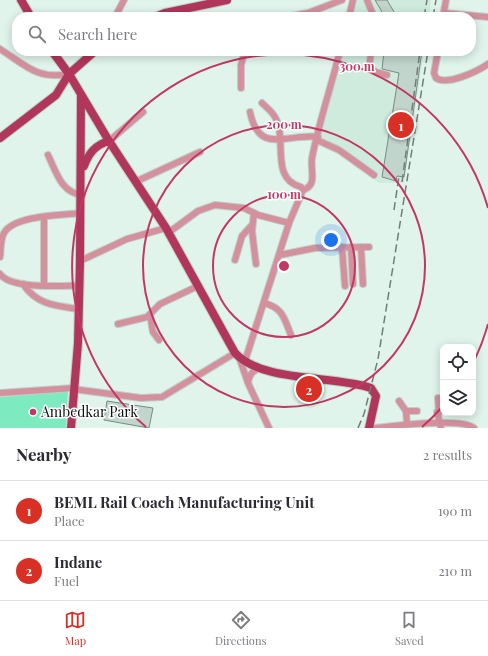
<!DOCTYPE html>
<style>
body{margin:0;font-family:"Playfair Display",serif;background:#f2f2f3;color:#2b2b33}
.controls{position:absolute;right:12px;bottom:12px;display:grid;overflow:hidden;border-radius:8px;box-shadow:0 2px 10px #0003}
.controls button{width:36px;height:36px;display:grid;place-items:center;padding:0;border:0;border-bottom:1px solid #e1e1e2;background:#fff;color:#2b2b33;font:20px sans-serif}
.you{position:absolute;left:331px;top:240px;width:14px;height:14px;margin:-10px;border:3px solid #fff;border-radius:50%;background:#1a73e8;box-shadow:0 0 0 6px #1a73e833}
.badge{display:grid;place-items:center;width:26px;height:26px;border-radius:50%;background:#d93025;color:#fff;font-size:13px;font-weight:700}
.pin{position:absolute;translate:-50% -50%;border:2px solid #fff;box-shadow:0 1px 4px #0006}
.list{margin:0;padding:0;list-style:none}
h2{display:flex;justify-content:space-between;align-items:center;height:52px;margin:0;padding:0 16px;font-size:17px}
h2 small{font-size:13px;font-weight:400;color:#7c7c81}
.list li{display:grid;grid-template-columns:26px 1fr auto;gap:12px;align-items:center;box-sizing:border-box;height:60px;padding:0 16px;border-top:1px solid #e1e1e2}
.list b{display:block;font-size:15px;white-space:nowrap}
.list p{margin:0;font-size:13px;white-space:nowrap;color:#7c7c81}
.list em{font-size:13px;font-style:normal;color:#7c7c81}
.icon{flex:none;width:22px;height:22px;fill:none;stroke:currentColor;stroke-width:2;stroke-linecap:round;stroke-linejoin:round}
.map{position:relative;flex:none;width:488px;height:428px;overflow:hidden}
.search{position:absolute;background:#fff;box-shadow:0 2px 10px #0003;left:12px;right:12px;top:12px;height:44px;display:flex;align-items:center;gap:10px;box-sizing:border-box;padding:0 14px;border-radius:16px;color:#7c7c81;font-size:15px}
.sheet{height:172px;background:#fff}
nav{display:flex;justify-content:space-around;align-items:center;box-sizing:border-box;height:56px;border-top:1px solid #e1e1e2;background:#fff;font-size:11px;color:#7c7c81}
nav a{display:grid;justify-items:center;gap:2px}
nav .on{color:#d93025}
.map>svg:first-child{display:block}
.built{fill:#ceebde}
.green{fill:#7eeac0}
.building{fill:#c1d5cc;stroke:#798c83}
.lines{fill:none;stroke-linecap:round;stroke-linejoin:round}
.minor-casing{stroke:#bed0c8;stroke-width:8}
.major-casing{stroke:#bed0c8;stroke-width:10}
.minor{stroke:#d5909e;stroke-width:6}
.major{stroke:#b1365c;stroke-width:8}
.rail{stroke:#717e78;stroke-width:1.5;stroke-dasharray:8 4;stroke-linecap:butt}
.ring{fill:none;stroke:#c43663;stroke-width:2}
.poi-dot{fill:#c43663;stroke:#fff;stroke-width:1.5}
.labels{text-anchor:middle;stroke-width:3;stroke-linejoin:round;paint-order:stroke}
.poi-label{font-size:14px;fill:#0a110e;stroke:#fff;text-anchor:start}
.centre{fill:#c43663;stroke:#fff;stroke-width:2}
.ring-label{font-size:12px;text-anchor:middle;font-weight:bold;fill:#c43663;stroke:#fff;stroke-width:3;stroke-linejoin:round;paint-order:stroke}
</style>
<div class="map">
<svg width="488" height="428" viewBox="0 0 488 428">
<rect width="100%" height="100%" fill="#e0f4eb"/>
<g class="built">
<path d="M351 0H431L429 17H347Z"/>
<path d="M338 51H424L404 183H379L317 138Z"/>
</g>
<path class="green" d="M68 391 66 428H0V397Z"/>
<g class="building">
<path d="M375 0H387L397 17H385Z"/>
<path d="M384 51H422L404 177 397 176 396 181 382 177 399 73 382 69Z"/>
<path d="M107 401 153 408 149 428 104 420Z"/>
</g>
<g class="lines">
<defs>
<g id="minor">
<path d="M367 0 374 17"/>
<path d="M444 13 488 17"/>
<path d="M115 17 124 0"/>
<path d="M285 17 308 13 342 0"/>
<path d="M349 17 353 0"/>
<path d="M443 17 446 0"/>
<path d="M0 49C25 65 37 80 69 74"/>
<path d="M371 51 370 61 371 68 376 72 387 75"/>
<path d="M438 51 434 73 436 78C447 86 478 71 488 64"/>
<path d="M241 88V65L245 51"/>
<path d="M250 112C259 156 287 133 318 137"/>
<path d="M317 140 339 150 374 175"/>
<path d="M109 141 143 112"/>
<path d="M48 155C56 171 61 193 82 195"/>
<path d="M135 182 200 152"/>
<path d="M303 190C318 185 310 171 312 158 319 122 331 87 340 51"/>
<path d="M254 213 252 231 256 264"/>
<path d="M168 233 198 211 215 205 244 208 258 215 289 223"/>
<path d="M342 247 345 286"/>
<path d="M351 247 353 284"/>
<path d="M361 247 363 284"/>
<path d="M280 255 315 248 369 247"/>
<path d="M0 257C1 250 0 240 4 233 14 215 63 215 81 213"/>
<path d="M235 260 242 236 252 225"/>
<path d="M80 261 127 239 166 228"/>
<path d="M0 274C12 290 60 285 79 286"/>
<path d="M23 284C37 305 56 306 79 309"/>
<path d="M44 285V217"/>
<path d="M264 303C283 308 284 318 291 335"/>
<path d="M150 315 153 332 159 340"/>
<path d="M118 324 147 317 160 304 198 286"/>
<path d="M239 357 248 383 269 428"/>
<path d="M245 361 289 223 303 190 301 187C270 179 287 140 276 119 273 112 267 108 262 103"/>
<path d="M248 382C250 374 252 371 260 368"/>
<path d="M73 389 141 398 162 397 235 353"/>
<path d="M0 393 74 388"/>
<path d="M438 398 439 412H437L441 428"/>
<path d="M399 401 406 411 407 424"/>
<path d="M406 411H417"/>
<path d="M375 428C393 426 461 417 474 428"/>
</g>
<g id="major">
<path d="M21 0 31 17"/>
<path d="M155 17 165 13 227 0"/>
<path d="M52 51 69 74 109 141 166 228 235 353C263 383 333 375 371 388L376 396 369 428"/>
<path d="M0 138 56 95 69 74 95 51"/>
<path d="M84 166C89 153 95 145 109 141"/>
<path d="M71 428 78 343 80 261 81 95"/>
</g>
</defs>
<use href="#minor" class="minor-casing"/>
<use href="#major" class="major-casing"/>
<use href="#minor" class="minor"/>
<use href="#major" class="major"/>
<g class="rail">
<path d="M424 17 427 0"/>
<path d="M433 17 436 0"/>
<path d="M402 182 420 51"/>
<path d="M394 210 399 176"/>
<path d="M358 428 364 414 378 359 428 51"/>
</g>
</g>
<g class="ring">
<circle cx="284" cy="266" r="71"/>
<circle cx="284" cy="266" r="141"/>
<path d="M488 324A212 212 0 0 1 474 361M443 406A212 212 0 0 1 422 427M146 427A212 212 0 1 1 488 208"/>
</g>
<circle class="poi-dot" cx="33" cy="412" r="4"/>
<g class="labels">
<g class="poi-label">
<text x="41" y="417">Ambedkar Park</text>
</g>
</g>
<circle cx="284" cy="266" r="6" class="centre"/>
<g class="ring-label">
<text x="357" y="71">300 m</text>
<text x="284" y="129">200 m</text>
<text x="284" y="199">100 m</text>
</g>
</svg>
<div class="controls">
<button><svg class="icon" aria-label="locate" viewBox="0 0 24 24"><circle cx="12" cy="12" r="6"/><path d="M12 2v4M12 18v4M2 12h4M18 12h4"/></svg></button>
<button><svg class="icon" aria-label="layers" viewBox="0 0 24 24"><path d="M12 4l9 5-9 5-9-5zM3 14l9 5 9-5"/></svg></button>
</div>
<div class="you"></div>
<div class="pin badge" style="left:401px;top:125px">1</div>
<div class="pin badge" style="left:309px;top:389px">2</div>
<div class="search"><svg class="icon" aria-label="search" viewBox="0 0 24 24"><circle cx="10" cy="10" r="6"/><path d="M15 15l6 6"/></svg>Search here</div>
</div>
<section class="sheet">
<h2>Nearby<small>2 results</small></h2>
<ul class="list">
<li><span class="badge">1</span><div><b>BEML Rail Coach Manufacturing Unit</b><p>Place</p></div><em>190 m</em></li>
<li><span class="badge">2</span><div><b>Indane</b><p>Fuel</p></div><em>210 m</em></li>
</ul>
</section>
<nav>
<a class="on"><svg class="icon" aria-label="map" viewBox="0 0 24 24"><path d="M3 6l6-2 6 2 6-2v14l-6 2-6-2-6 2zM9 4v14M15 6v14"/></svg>Map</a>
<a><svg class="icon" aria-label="directions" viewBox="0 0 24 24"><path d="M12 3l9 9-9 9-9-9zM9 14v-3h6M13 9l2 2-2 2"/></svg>Directions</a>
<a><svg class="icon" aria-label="saved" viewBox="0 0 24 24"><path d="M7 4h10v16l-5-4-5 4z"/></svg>Saved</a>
</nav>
